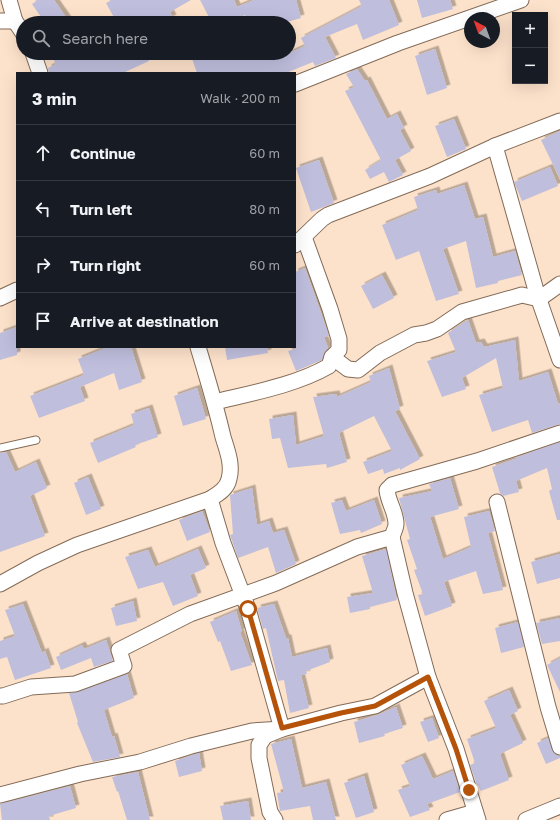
<!DOCTYPE html>
<meta charset="utf-8">
<style>
body{margin:0;font-family:"Golos Text",sans-serif;background:#242831;color:#f1f3f6}
.controls{position:absolute;right:12px;top:12px;display:grid;overflow:hidden;border-radius:0px;box-shadow:0 4px 16px #0002}
.controls button{width:36px;height:36px;display:grid;place-items:center;padding:0;border:0;border-bottom:1px solid #363941;background:#171b24;color:#f1f3f6;font:20px sans-serif}
.compass{position:absolute;left:464px;top:12px;width:36px;height:36px;border-radius:50%;background:#171b24;box-shadow:0 4px 16px #0002;rotate:319deg}
.stop{position:absolute;width:12px;height:12px;margin:-9px;border:3px solid #b45309;border-radius:50%;background:#fff}
.stop.end{background:#b45309;border-color:#fff;box-shadow:0 1px 4px #0008}
.list{margin:0;padding:0;list-style:none}
h2{display:flex;justify-content:space-between;align-items:center;height:52px;margin:0;padding:0 16px;font-size:17px}
h2 small{font-size:13px;font-weight:400;color:#9ea1a6}
.list li{display:grid;grid-template-columns:26px 1fr auto;gap:12px;align-items:center;box-sizing:border-box;height:56px;padding:0 16px;border-top:1px solid #363941}
.list b{display:block;font-size:15px;white-space:nowrap}
.list em{font-size:13px;font-style:normal;color:#9ea1a6}
.icon{flex:none;width:22px;height:22px;fill:none;stroke:currentColor;stroke-width:2;stroke-linecap:round;stroke-linejoin:round}
.map{position:relative;flex:none;width:560px;height:820px;overflow:hidden}
.search{position:absolute;background:#171b24;box-shadow:0 4px 16px #0002;left:16px;top:16px;width:280px;height:44px;display:flex;align-items:center;gap:10px;box-sizing:border-box;padding:0 14px;border-radius:22px;color:#9ea1a6;font-size:15px}
.panel{position:absolute;background:#171b24;box-shadow:0 4px 16px #0002;left:16px;top:72px;width:280px;height:276px;border-radius:0px}
.map>svg:first-child{display:block}
.building{fill:#bfbedd;filter:url(#shadow)}
.lines{fill:none;stroke-linecap:round;stroke-linejoin:round}
.service-casing{stroke:#836b57;stroke-width:9}
.minor-casing{stroke:#836b57;stroke-width:17}
.service{stroke:#fff;stroke-width:7}
.minor{stroke:#fff;stroke-width:15}
.route{stroke:#b45309;stroke-width:5}
</style>
<div class="map">
<svg width="560" height="820" viewBox="0 0 560 820">
<defs>
<filter id="shadow"><feDropShadow dx="3.5" dy="-3.5" stdDeviation="0" flood-color="#0004"/></filter>
</defs>
<rect width="100%" height="100%" fill="#fde2cb"/>
<g class="building">
<path d="M38 0H54L70 23H45L32 4Z"/>
<path d="M112 0H191L170 12 173 18 161 23H117L106 3Z"/>
<path d="M200 0H234L237 7 254 0H296L301 18 284 23H248L245 15 229 23H212Z"/>
<path d="M359 0H389L399 25 363 40 357 24 325 37 336 58 315 66 313 62 286 73H197L190 53H216L219 59 234 53H272L274 58 289 53 305 46 301 38 362 6Z"/>
<path d="M417 0H450L453 9 422 18Z"/>
<path d="M435 49 447 88 427 95 415 56Z"/>
<path d="M50 53H146L149 61 123 73H49L48 68 56 64Z"/>
<path d="M357 69 365 81 367 80 387 119 397 114 404 128 400 130 411 151 395 160 403 175 389 182 384 172 370 179 365 170 381 160 345 91 354 87 346 74Z"/>
<path d="M454 119 466 149 447 157 435 126Z"/>
<path d="M560 131V179L541 140Z"/>
<path d="M319 160 334 203 311 212 296 168Z"/>
<path d="M550 167 558 186 522 201 514 182Z"/>
<path d="M464 185 475 219 483 217 493 257 515 251 522 275 498 281V283L476 288 466 241 443 249 459 294 436 301 419 251 396 260 382 225 418 210 414 197 436 190 437 194Z"/>
<path d="M305 268 327 330 329 336 324 337 328 348 325 352 322 360 296 371 288 351 295 349V272Z"/>
<path d="M382 275 394 298 373 309 361 286Z"/>
<path d="M468 320 476 343 481 342 484 347 515 340 519 381 548 372 558 404 560 403V424L532 433 528 420 492 432 479 395 503 388 496 358 462 378 466 389 442 397 427 361 456 352 448 333Z"/>
<path d="M17 327V355L0 360V333Z"/>
<path d="M108 347H131L142 382 119 390 114 373 80 387 85 401 39 418 30 396 84 375 78 359Z"/>
<path d="M225 347H267L268 353 227 360Z"/>
<path d="M389 368 400 409 395 411 420 459 400 470V468L384 474 383 469 368 474 363 462 392 451 374 416 339 433 347 462 327 468 326 464 288 468 280 438 272 439 269 419 293 415 296 445 324 436 313 397 336 394 337 397 371 382 369 376Z"/>
<path d="M197 388 206 419 183 426 174 396Z"/>
<path d="M149 408 158 437 135 445 136 447 98 463 90 443 134 425 131 414Z"/>
<path d="M560 442V520H557L549 491 552 489 547 468 516 481 519 492 503 496 500 493 492 467 515 459V458Z"/>
<path d="M6 452 15 472 36 462 47 488 30 496 45 536 0 552V453Z"/>
<path d="M88 477 101 509 86 515 74 483Z"/>
<path d="M450 478 459 509 430 517 443 559 471 547 464 517 489 511 495 531 488 533 503 590 483 594 476 571 444 582 452 606 425 616 418 595 423 594 414 570 417 569 407 540 410 539 399 498 432 491 429 484Z"/>
<path d="M252 488 257 525 269 521 273 533 284 530 296 564 276 573 268 547 238 558 230 535 233 534 230 495Z"/>
<path d="M342 500 346 511 374 500 382 524 361 533 360 530 340 534 331 503Z"/>
<path d="M202 511 210 532 187 541 179 520Z"/>
<path d="M198 549 206 568 190 575 198 596 173 606 163 582 138 589 125 557 148 550 155 567Z"/>
<path d="M386 549 397 600 370 607V609L350 613 347 597 373 593 362 556Z"/>
<path d="M560 554V578L537 584 531 562Z"/>
<path d="M133 601 137 621 116 626 111 608Z"/>
<path d="M23 604 42 653 45 651 51 668 15 680 7 657 0 659V641L15 636 5 610Z"/>
<path d="M274 604 286 638H288L292 657 327 648 330 662 306 671 307 674 301 675 309 708 290 713 284 680 278 681 266 628 263 629 257 608Z"/>
<path d="M236 611 242 632H240L252 665 231 671 220 641 218 642 210 622Z"/>
<path d="M560 618V641L542 644 536 623Z"/>
<path d="M518 622 524 647 501 653 495 628Z"/>
<path d="M106 640 113 661 94 667 91 658 61 670 56 657 82 645 84 649Z"/>
<path d="M560 658V692L547 665Z"/>
<path d="M127 674 134 698 104 710 112 737 114 736 120 757 93 762 77 723 78 722 69 693 78 692Z"/>
<path d="M509 690 518 711 510 715 523 743 500 754 509 780 481 791 478 785H477L470 765 475 763 467 739 496 728 484 701Z"/>
<path d="M396 707 403 728 384 734 385 736 359 743 354 722 377 715Z"/>
<path d="M432 718 439 738 428 742 420 722Z"/>
<path d="M548 738 554 753 560 756V758L546 764 537 743Z"/>
<path d="M291 739 302 788 326 782 336 820H313L310 806 280 811 277 793 284 792 271 744Z"/>
<path d="M199 753 202 771 179 777 175 761Z"/>
<path d="M422 756 433 779 453 771 460 792 427 804 430 810 410 817 398 790 410 786 401 765Z"/>
<path d="M138 772 150 820H127L118 791 117 792 112 777Z"/>
<path d="M364 776 374 812 356 818 344 783Z"/>
<path d="M70 786 76 808 49 816 50 820H2L0 804Z"/>
<path d="M248 801 251 820H223L220 806Z"/>
</g>
<g class="lines">
<defs>
<path id="service" d="M0 448 36 440"/>
<g id="minor">
<path d="M9 0 15 21 23 33"/>
<path d="M0 21H15"/>
<path d="M33 53 40 73"/>
<path d="M295 84 398 43 521 0"/>
<path d="M495 146 537 294 560 360"/>
<path d="M295 245 322 219 328 215 430 176 495 146 560 121"/>
<path d="M0 298 17 290"/>
<path d="M332 357 348 369 358 370 380 353 414 335 426 333 437 329 462 312 522 295 539 299 560 284"/>
<path d="M215 402C252 393 296 385 329 366L332 357 339 350V339L330 309 304 237"/>
<path d="M210 499 223 543 248 609 282 729 265 736 259 745V758L270 812 275 820"/>
<path d="M497 502 548 707 560 747"/>
<path d="M392 537 405 593 428 677 456 749 478 820"/>
<path d="M0 584 38 563 77 545 210 499C218 494 227 489 229 479 233 465 227 450 223 437 216 406 207 377 198 347"/>
<path d="M0 696H3L31 687 75 684 124 666 119 650 190 614 276 583 357 547 392 537C393 533 396 528 396 524 396 512 388 502 387 490L392 485 477 461 560 433"/>
<path d="M0 795 80 774 140 762 191 746 252 731 282 729 341 713 375 706 428 677"/>
<path d="M447 820 475 812"/>
<path d="M526 820 560 806"/>
</g>
</defs>
<use href="#service" class="service-casing"/>
<use href="#minor" class="minor-casing"/>
<use href="#service" class="service"/>
<use href="#minor" class="minor"/>
</g>
<g class="lines">
<path class="route" d="M248 609 282 728 341 713 375 706 428 677 456 749 469 790"/>
</g>
</svg>
<div class="controls">
<button>+</button>
<button>−</button>
</div>
<svg class="compass" viewBox="-18 -18 36 36"><path d="M0-13l5 13h-10z" fill="#e53935"/><path d="M0 13l5-13h-10z" fill="#9ea1a6"/></svg>
<div class="stop" style="left:248px;top:609px"></div>
<div class="stop end" style="left:469px;top:790px"></div>
<div class="search"><svg class="icon" aria-label="search" viewBox="0 0 24 24"><circle cx="10" cy="10" r="6"/><path d="M15 15l6 6"/></svg>Search here</div>
<section class="panel">
<h2>3 min<small>Walk · 200 m</small></h2>
<ul class="list">
<li><svg class="icon" aria-label="ahead" viewBox="0 0 24 24"><path d="M12 20V5M6 11l6-6 6 6"/></svg><div><b>Continue</b></div><em>60 m</em></li>
<li><svg class="icon" aria-label="left" viewBox="0 0 24 24"><path d="M17 20v-9H6M10 6l-5 5 5 5"/></svg><div><b>Turn left</b></div><em>80 m</em></li>
<li><svg class="icon" aria-label="right" viewBox="0 0 24 24"><path d="M7 20v-9h11M14 6l5 5-5 5"/></svg><div><b>Turn right</b></div><em>60 m</em></li>
<li><svg class="icon" aria-label="arrive" viewBox="0 0 24 24"><path d="M6 21V4h12l-3 4 3 4H6"/></svg><div><b>Arrive at destination</b></div></li>
</ul>
</section>
</div>
